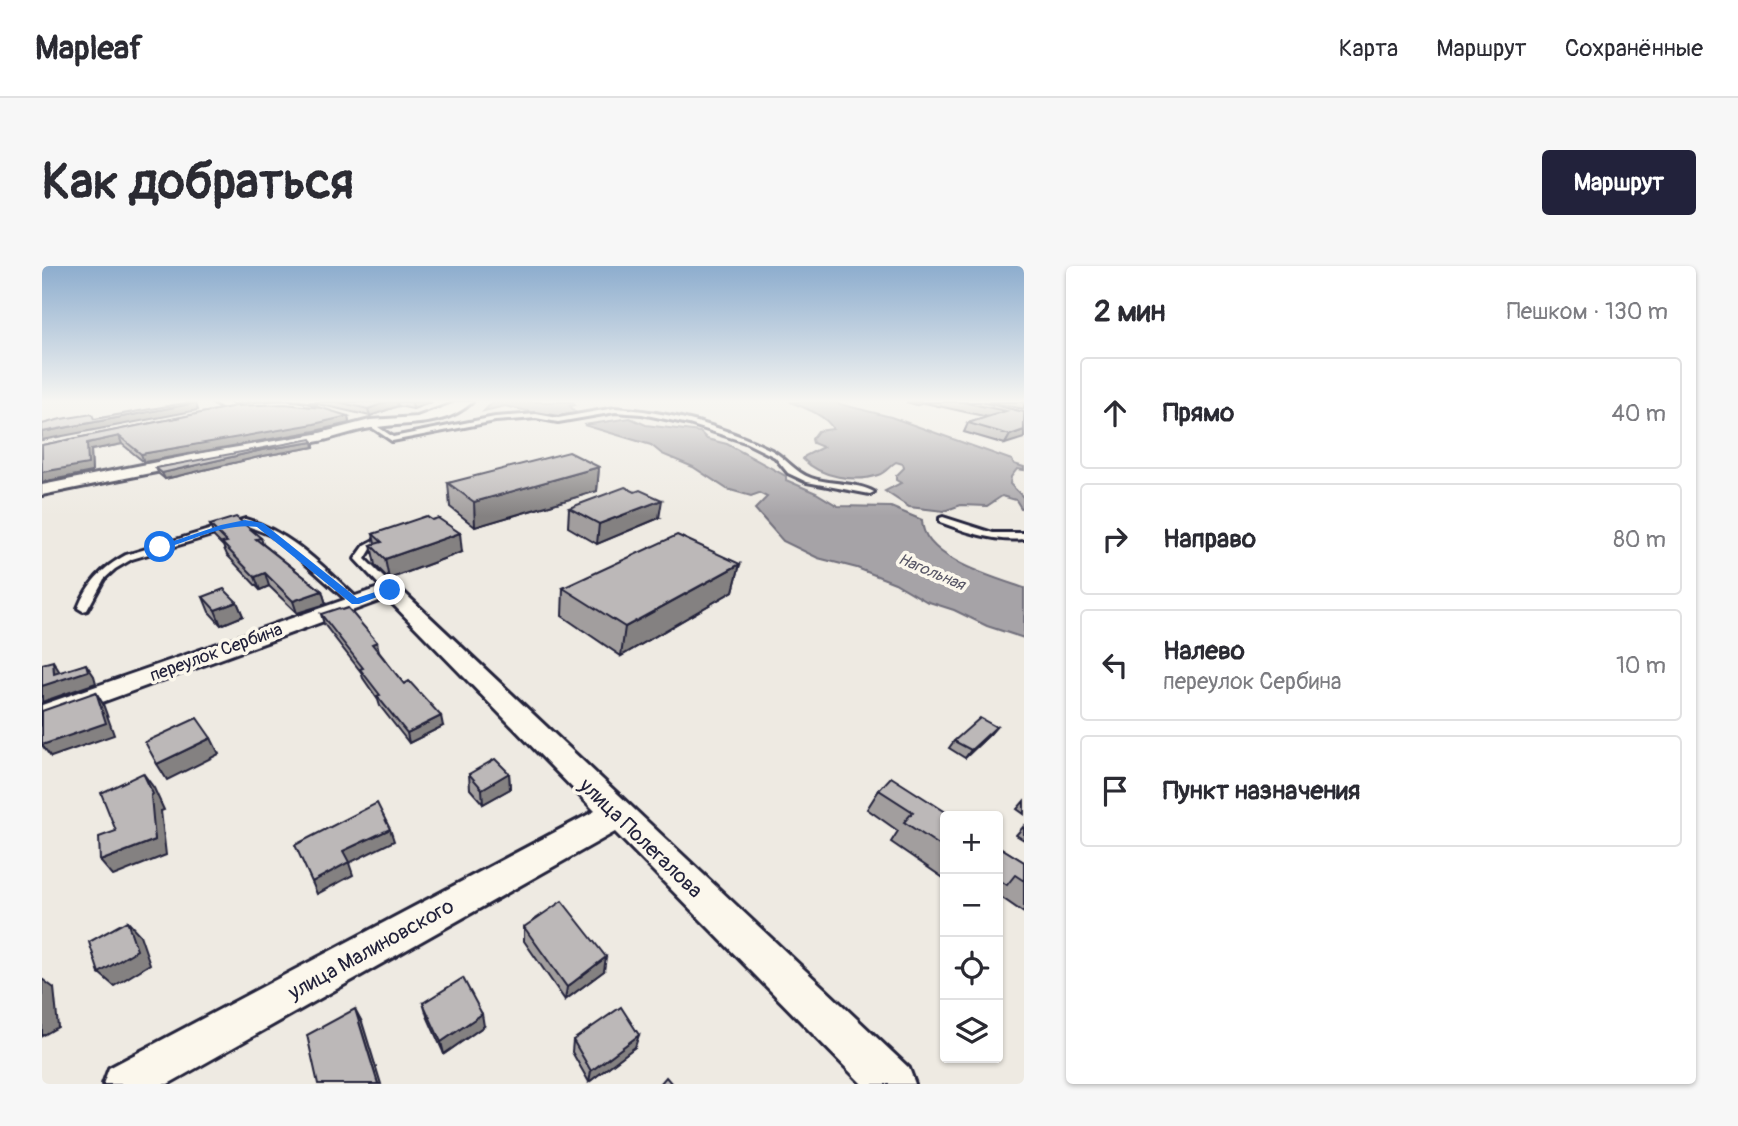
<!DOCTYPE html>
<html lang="ru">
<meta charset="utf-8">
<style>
body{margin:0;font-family:Pangolin,sans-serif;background:#f7f7f7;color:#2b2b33}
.controls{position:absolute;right:21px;bottom:21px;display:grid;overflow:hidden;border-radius:7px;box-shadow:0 2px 5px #0004}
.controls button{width:63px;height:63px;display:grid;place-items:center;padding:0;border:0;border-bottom:2px solid #e1e1e2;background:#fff;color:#2b2b33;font:35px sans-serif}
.stop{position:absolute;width:21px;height:21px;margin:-16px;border:5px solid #1a73e8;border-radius:50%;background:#fff}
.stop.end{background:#1a73e8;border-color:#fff;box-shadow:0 2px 7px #0008}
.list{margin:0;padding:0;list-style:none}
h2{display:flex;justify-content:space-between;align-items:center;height:91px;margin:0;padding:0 28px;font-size:30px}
h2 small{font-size:23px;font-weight:400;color:#7c7c81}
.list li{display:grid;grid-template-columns:46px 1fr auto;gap:21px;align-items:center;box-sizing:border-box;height:112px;margin:0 14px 14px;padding:0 14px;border:2px solid #e1e1e2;border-radius:7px}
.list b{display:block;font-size:26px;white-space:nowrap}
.list p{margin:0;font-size:23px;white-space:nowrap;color:#7c7c81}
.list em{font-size:23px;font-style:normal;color:#7c7c81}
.icon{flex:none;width:38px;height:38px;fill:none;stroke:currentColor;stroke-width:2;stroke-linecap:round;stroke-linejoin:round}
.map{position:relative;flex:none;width:982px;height:818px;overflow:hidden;border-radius:7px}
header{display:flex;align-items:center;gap:42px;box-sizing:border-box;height:98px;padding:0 35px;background:#fff;border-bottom:2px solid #e1e1e2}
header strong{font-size:33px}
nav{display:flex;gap:38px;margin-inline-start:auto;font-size:24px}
.intro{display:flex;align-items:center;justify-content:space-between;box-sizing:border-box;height:168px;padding:0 42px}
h1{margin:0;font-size:49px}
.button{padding:18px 32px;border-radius:7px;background:#22223b;color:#fff;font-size:24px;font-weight:700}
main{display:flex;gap:42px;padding:0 42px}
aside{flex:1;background:#fff;border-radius:7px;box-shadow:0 2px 5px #0004}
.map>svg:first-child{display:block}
.water{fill:#a6a3a7;stroke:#716f7c;stroke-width:2}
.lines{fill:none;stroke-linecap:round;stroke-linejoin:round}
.lane-casing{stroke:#22223b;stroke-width:6}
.street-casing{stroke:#22223b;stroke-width:6}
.lane{fill:#fbf7ec;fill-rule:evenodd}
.street{fill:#fbf7ec;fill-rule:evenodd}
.wall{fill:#a29e9e;stroke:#22223b;stroke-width:2}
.shaded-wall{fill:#848181;stroke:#22223b;stroke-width:2}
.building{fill:#bcb8b8;stroke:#22223b;stroke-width:2}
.route{fill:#1a73e8}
.labels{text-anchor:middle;stroke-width:7;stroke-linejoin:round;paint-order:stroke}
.far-water-label{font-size:16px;font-style:italic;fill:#575666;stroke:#fbf7ec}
.street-label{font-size:18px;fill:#22223b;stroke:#fbf7ec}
.near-street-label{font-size:21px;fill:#22223b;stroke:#fbf7ec}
</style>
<header>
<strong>Mapleaf</strong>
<nav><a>Карта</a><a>Маршрут</a><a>Сохранённые</a></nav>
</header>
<div class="intro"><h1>Как добраться</h1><a class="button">Маршрут</a></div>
<main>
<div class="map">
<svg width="982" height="818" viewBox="0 0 982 818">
<rect width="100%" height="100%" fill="#eeeae2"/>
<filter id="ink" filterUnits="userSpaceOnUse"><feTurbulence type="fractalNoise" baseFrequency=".0143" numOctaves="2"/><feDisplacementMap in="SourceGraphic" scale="14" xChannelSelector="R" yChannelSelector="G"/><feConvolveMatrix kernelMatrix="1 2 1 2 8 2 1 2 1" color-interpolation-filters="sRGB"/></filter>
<g filter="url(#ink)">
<g class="water">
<path d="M451 136H531L533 139 528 140 535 148 516 152 463 140 442 145Z"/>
<path d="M748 136H790L849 151 970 194 972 198 982 201V204L975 203 969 211 968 218 982 232V241L979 242 974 234 960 230 945 240 919 239 902 245 867 241 843 225 859 217 854 214V210L862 202 861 198 854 196C847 200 844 207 836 209 813 217 778 211 761 193L763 190 781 181 771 177 770 173 776 165 791 163C784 149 763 142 748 136Z"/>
<path d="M588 152 604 159 658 166 665 173 685 178 744 210V214L774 227 796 240 849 241 880 254C880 292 953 312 982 322V372L945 360 912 344 884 335 853 317 815 302 776 292 741 275 713 243 725 231 717 227 709 230 685 223 651 201 620 188 609 179 542 159Z"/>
</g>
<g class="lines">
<defs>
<g id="lane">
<path d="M573 142C627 146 681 160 729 184 744 192 752 206 769 212 789 219 814 216 832 226L828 228 765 216 746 207 733 191 703 176 647 158 600 148 573 146 516 156 494 152 453 155 350 175 325 158 330 157 351 171 453 151 494 148 516 152Z"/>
<path d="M901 251 951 267H982V273C952 276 925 266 898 256V252Z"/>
<path d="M203 253C249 266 282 302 317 334L318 336 317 338H309L243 279 229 269 203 259 90 293 73 303 62 313 45 344 41 345 36 342C46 317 60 302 84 289Z"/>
<path d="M347 266 350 267V271L329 283 323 293 352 322 353 324 348 327 344 326 313 293 323 279Z"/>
</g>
<g id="street">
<path d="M170 136H184L191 140C213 137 257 130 276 143L270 147 232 141 189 148Z"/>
<path d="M416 136H430C403 162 362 156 329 162 309 165 291 173 272 176 181 193 91 210 0 229V219L160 187 274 168 328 154 375 151Z"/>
<path d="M348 318 355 320 867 802 873 818H820L573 566 126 818H61L67 802 553 545 345 332 0 458V439Z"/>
</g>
</defs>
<use href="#lane" class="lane-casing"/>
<use href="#street" class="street-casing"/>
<use href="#lane" class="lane"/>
<use href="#street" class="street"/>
</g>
<g class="wall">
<path d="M267 136H390L371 143 356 140 328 150Z"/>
<path d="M864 136H939L982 146 963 178 922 166 926 157 946 151 883 137 875 139Z"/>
<path d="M946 136H982V143Z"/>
<path d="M194 140 306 150 307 157 273 165 102 196 80 178 49 184 50 206 0 216V179Z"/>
<path d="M271 176 272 181 221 190 123 213 117 208 114 202Z"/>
<path d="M557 201 555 225 433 261 408 241 406 217Z"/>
<path d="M527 242 617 252 555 278 526 261Z"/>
<path d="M390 254 420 286 347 313 333 299 329 279 333 278 331 268Z"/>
<path d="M168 259 219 272 221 278 280 325 284 338 255 347 227 320 218 324 185 289 181 280 172 271Z"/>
<path d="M698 298 691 325 579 390 520 350 521 322Z"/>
<path d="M161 331 195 336 201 350 179 359 167 346Z"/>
<path d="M279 348 337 386 362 418 401 460 367 477 338 440 336 434 321 412 319 406 282 358Z"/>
<path d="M954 461 948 468 923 492 907 482 912 475Z"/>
<path d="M467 507 468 523 441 538 428 523 427 508Z"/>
<path d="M837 524 903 550V613L849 576 856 565 825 543Z"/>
<path d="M982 535V548L975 543Z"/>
<path d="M982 560V574L974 569Z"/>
<path d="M956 580 982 596V647L956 629Z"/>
<path d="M482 661 562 705 523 734 482 675Z"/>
<path d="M381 737 442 760 402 788 385 750Z"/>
<path d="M531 774 593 781 547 816 530 786Z"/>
</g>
<g class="shaded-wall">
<path d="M345 136H355L356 140 328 150 326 143Z"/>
<path d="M370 136H390L371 143Z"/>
<path d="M154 137 156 144 0 174V166Z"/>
<path d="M306 150 307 157 273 165 102 196 99 188Z"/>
<path d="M982 164V172L963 178 968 169Z"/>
<path d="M77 170 80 178 49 184 50 206 0 216V206L45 177Z"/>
<path d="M271 176 272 181 221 190 123 213 120 207 220 184Z"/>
<path d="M557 201 555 225 433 261 432 236Z"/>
<path d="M620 234 617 252 555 278 557 258Z"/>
<path d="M418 267 420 286 347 313 343 293Z"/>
<path d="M698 298 691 325 579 390 583 361Z"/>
<path d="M223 307 227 320 218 324 213 311Z"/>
<path d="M280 325 284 338 255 347 251 335Z"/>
<path d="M195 336 201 350 179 359 173 344Z"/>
<path d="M335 376 337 386 333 388 330 378Z"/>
<path d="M11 395 19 408 44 398 52 410 54 417 0 436V420L12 408Z"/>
<path d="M54 426 61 438 72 469 9 491 0 479Z"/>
<path d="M399 450 401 460 367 477 365 467Z"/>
<path d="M954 461 948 468 923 492 929 484Z"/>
<path d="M169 472 177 488 125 514 115 498Z"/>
<path d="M101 507 112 522 122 544 119 545 124 589 71 610 58 595 113 574Z"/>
<path d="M467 507 468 523 441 538 440 523Z"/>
<path d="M348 563 352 575 307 597 311 609 275 628 270 616 301 585Z"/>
<path d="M85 655 98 669 108 698 72 720 57 707Z"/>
<path d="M564 691 562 705 523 734 525 721Z"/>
<path d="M0 713 12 722 16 761 0 770Z"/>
<path d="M313 743 320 756 339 818H336Z"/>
<path d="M440 748 442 760 402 788 399 776Z"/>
<path d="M597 769 593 781 547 816 549 805Z"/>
</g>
<g class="building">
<path d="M148 136 154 137 0 166V158L19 153 50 148 52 153Z"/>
<path d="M296 136H345L326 143Z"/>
<path d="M920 136H939L982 146V164L968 169 926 157 964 145Z"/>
<path d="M243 138 280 142 306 150 272 158 99 188 77 170 45 177 46 198 0 206V179L194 140Z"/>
<path d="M269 173 271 176 220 184 120 207 114 202Z"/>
<path d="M527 186 557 201 432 236 406 217Z"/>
<path d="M583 221 593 226 598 224 620 234 557 258 527 242Z"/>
<path d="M384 250 390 254 396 252 418 267 343 293 329 279 340 276 331 268Z"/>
<path d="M194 251 219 272 214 273 280 325 251 335 223 307 213 311 180 277 185 276 168 259Z"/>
<path d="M635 269 698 298 583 361 521 322Z"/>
<path d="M182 323 195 336 173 344 161 331Z"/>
<path d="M297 342 300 344 306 342 335 376 330 378 362 418 367 415 399 450 365 467 335 430 338 429 318 403 321 402 279 348Z"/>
<path d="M11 395 12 408 44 398 46 405 0 420V398Z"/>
<path d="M54 426 64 457 0 479V445Z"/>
<path d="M155 452 169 472 115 498 103 476Z"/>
<path d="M938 452 954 461 929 484 912 475Z"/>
<path d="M453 493 467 507 440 523 427 508Z"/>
<path d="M101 507 111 528 109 530 113 574 58 595 57 571 74 565 59 527Z"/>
<path d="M849 511 910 550H903V583L862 556 871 546 837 524Z"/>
<path d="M335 537 348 563 301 585 307 596 270 616 253 579Z"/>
<path d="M956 580 982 596V615L973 609 965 619 956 613Z"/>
<path d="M520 635 564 691 525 721 482 661Z"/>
<path d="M85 655 95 684 57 707 47 676Z"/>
<path d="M421 712 440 748 399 776 381 737Z"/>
<path d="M579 741 597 769 549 805 531 774Z"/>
<path d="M313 743 336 818H276L265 769Z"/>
<path d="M624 811 630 818H618Z"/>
</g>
</g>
<linearGradient id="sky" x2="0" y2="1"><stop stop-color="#8dadce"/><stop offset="0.54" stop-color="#f7f6f2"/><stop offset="1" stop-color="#f7f6f2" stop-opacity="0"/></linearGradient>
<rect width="982" height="250" fill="url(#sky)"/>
<path class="route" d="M203 254 221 257 315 332 348 321 353 324 317 338H310L215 261C185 256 150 274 121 283L114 281 179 259Z"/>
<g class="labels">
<g class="far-water-label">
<text transform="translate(890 305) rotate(23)" y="6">Нагольная</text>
</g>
<g class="street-label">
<text transform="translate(174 386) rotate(-20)" y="6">переулок Сербина</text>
</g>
<g class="near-street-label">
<text transform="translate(599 572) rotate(44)" y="7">улица Полегалова</text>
<text transform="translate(329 683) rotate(-29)" y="7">улица Малиновского</text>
</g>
</g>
</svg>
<div class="controls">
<button>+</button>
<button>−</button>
<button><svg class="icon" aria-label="locate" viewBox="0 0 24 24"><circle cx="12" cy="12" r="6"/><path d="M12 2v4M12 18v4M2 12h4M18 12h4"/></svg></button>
<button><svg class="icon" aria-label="layers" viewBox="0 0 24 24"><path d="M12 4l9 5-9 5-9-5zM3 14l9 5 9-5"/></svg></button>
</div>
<div class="stop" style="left:118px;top:281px"></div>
<div class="stop end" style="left:348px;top:324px"></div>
</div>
<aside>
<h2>2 мин<small>Пешком · 130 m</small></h2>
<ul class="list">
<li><svg class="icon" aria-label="ahead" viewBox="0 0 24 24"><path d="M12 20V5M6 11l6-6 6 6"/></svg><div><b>Прямо</b></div><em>40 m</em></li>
<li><svg class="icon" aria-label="right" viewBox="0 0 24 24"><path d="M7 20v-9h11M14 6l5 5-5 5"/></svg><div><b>Направо</b></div><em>80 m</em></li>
<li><svg class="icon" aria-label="left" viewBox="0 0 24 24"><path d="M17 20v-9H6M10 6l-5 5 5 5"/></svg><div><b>Налево</b><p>переулок Сербина</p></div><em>10 m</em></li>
<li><svg class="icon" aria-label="arrive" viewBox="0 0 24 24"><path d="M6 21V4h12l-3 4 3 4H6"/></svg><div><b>Пункт назначения</b></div></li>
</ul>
</aside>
</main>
